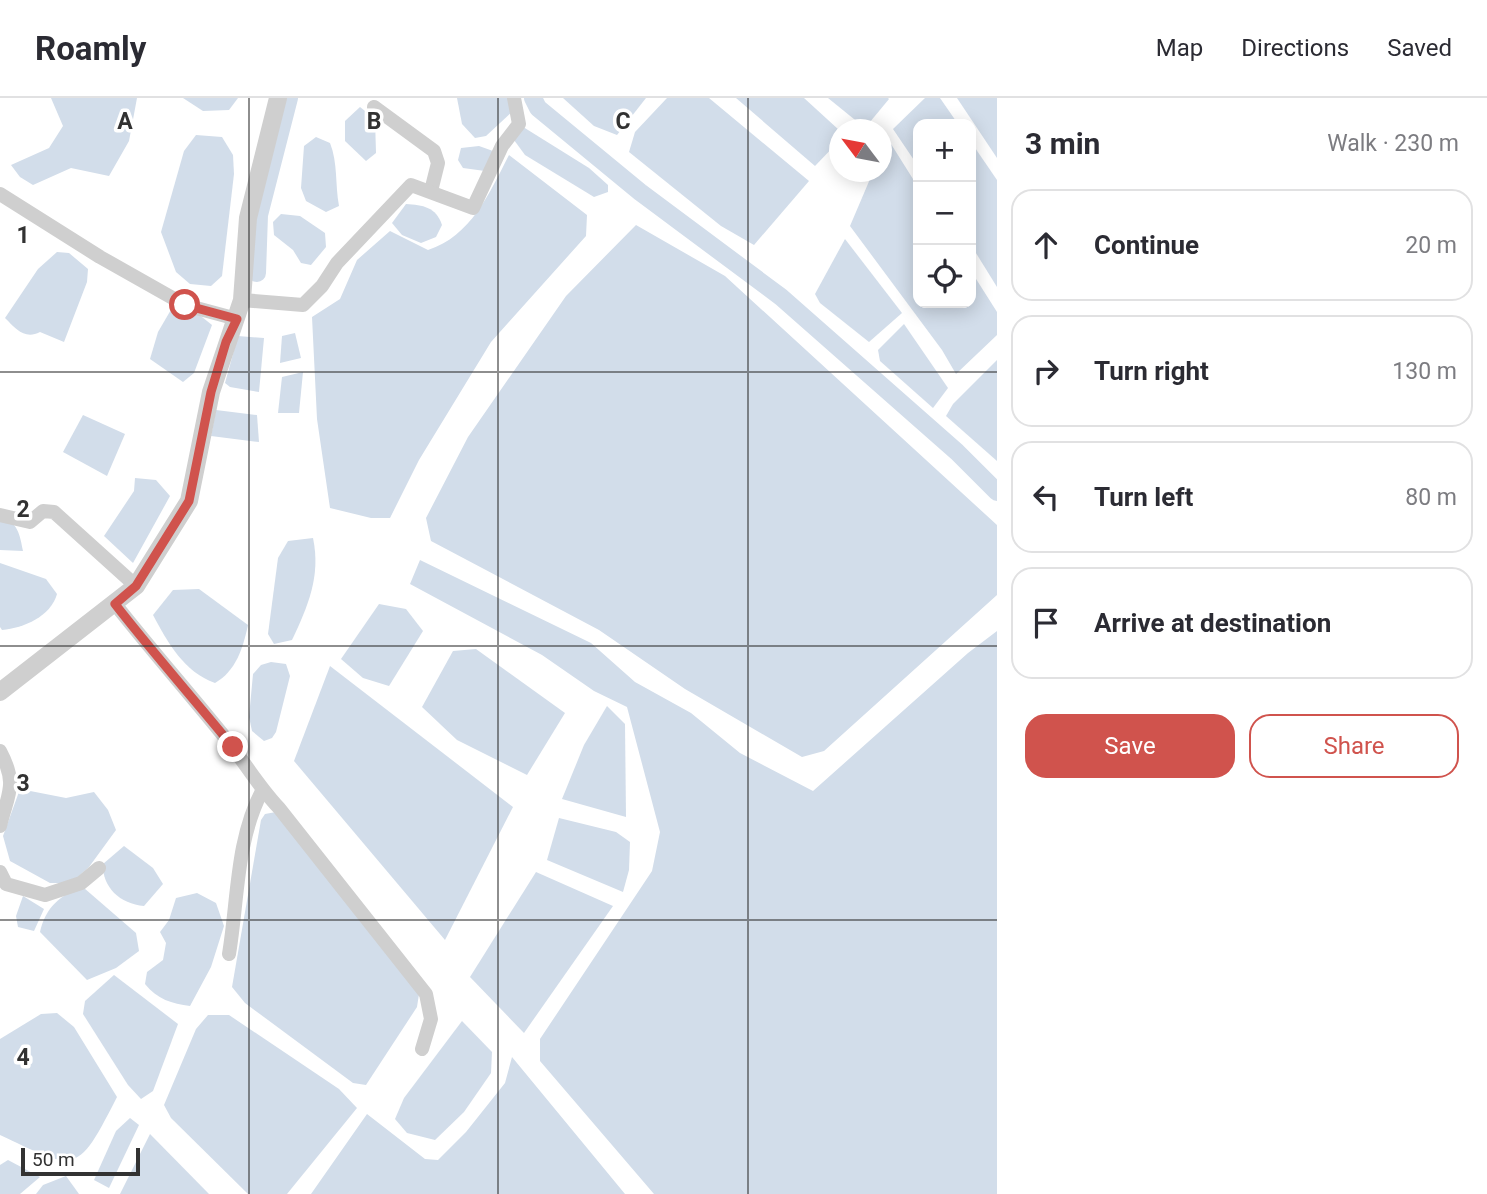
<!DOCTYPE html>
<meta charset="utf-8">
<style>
body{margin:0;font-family:Roboto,sans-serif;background:#f2f2f3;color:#2b2b33}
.controls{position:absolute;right:21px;top:21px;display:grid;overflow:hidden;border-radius:14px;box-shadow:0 4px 18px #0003}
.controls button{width:63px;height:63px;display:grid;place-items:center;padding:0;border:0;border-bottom:2px solid #e1e1e2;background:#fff;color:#2b2b33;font:35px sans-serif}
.compass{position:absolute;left:829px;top:21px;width:63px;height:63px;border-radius:50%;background:#fff;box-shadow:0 4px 18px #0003;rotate:302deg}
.scale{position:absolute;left:21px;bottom:18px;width:119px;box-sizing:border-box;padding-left:7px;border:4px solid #323232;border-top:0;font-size:19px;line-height:24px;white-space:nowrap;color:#323232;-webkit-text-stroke:5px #fff;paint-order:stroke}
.stop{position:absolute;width:21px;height:21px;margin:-16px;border:5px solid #d0534d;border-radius:50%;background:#fff}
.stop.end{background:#d0534d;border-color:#fff;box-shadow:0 2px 7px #0008}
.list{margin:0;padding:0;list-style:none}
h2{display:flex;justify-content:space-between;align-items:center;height:91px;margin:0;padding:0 28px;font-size:30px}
h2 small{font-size:23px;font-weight:400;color:#7c7c81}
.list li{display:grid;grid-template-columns:46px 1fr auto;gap:21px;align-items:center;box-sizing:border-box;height:112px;margin:0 14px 14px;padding:0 14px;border:2px solid #e1e1e2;border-radius:21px}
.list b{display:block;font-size:26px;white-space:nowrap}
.list em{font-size:23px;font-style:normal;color:#7c7c81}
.actions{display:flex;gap:14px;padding:21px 28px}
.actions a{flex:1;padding:16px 0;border:2px solid #d0534d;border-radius:21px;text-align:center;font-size:24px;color:#d0534d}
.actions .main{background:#d0534d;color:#fff}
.icon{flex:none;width:38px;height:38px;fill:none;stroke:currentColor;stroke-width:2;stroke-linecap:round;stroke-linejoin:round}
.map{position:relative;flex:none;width:997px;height:1096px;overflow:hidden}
header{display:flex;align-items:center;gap:42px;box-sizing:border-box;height:98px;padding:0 35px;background:#fff;border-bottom:2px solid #e1e1e2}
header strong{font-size:33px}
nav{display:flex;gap:38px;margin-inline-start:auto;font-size:24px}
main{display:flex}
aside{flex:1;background:#fff}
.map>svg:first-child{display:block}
.water{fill:#d2ddea}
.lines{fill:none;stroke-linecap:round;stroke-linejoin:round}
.canal{stroke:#d2ddea;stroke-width:18}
.minor{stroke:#cfcfcf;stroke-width:14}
.tertiary{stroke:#cfcfcf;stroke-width:18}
.route{stroke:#d0534d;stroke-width:9}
.grid{fill:none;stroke:#323232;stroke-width:2;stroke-opacity:0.55}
.grid-label{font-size:23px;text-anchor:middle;font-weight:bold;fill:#323232;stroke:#fff;stroke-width:7;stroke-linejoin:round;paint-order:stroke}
</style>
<header>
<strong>Roamly</strong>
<nav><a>Map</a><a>Directions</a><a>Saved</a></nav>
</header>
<main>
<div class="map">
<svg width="997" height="1096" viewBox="0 0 997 1096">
<rect width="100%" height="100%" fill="#fff"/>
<g class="water">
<path d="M51 0H137L129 43 109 78 71 70 33 87 20 79 11 67 49 50 63 28Z"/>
<path d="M183 0H238L229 12 203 13Z"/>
<path d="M457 0H513L514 12 486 38 475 40 462 26Z"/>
<path d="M563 0H646L617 37 594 28Z"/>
<path d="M667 0H709L809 83 754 147 721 128 629 54 635 34Z"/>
<path d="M736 0H804L839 32V43L815 68Z"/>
<path d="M828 0H888L889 1 865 30Z"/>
<path d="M925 0H940L958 26H918V68L893 31Z"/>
<path d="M957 0H997V60Z"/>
<path d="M360 9 375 21 376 55 366 63 345 43V23Z"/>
<path d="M520 27 589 70 608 87V94L594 99 525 57 514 42Z"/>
<path d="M196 37 222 39 233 57 234 76 222 178 211 188 190 186 176 174 161 134 184 53Z"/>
<path d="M316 39 330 45C338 65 335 86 339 108L326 114 306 103 301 90 304 48Z"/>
<path d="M971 44 997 82V189L971 147Z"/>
<path d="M891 46 918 89V205H971V173L997 214V237L956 276 942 252 850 128 873 74H881L882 54Z"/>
<path d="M479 48 493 53 485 73 463 70 458 62 461 50Z"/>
<path d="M509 57 587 117 586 138 491 244 419 362 390 420H371L330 410 317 321 312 219 340 201 357 162 390 133 428 152C471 138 489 96 509 57Z"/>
<path d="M406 106C423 107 436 109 442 127L436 139 421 145 402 137 392 125Z"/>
<path d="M281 116 300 118 325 135 326 149 311 167 301 165 293 152 274 137 273 124Z"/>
<path d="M636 127 725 178 997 427V497L824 653 802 659 685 591 599 532 431 443 426 420 468 339 566 198Z"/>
<path d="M845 141 902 215 869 244 820 205 815 196Z"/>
<path d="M57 154 69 155 88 171 87 184 64 244 40 234C25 242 16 231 5 220L38 171Z"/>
<path d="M172 210 197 215 212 227 194 275 183 284 150 261 158 234Z"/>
<path d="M904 226 948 290 933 310 880 263 878 252Z"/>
<path d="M295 235 301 260 280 265 282 238Z"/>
<path d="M238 238 264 240 259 294 230 289 225 285Z"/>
<path d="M997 262V363L946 318 953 306Z"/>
<path d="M303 274 299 315H278L282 279Z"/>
<path d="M216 312 257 317 259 344 211 338Z"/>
<path d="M83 317 125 336 107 378 63 354Z"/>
<path d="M135 380 156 382 170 398 133 465 104 438 134 393Z"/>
<path d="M0 418C18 424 20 437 23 453L0 452Z"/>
<path d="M313 440C321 478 308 508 292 542L274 546 268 536 278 460 288 443Z"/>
<path d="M420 462 591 545 635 584 691 615 740 655 813 693 968 555 997 533V1096H654L540 963V941L652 773 660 734 627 609 594 593 542 557 410 486Z"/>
<path d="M0 465 46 481 57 496C51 518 24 530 2 532L0 529Z"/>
<path d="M199 491 248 527C243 550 236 573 215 585 184 574 168 545 153 517L173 492Z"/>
<path d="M379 506 406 511 423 533 389 588 363 580 341 561Z"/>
<path d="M476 551 565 615 527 677 457 642 422 609 453 553Z"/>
<path d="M271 564 286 566 290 578 276 634 272 640 264 643 252 633 249 619 253 576 261 567Z"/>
<path d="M330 568 513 709 445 842 294 663Z"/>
<path d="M607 608 625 626 626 719 562 701 584 647Z"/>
<path d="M20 691 66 700 94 694 108 712 116 732 89 769 71 785H50L10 763 3 738Z"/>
<path d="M276 714 419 896 417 909 366 987 353 985 245 905 232 889 261 722 265 716Z"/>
<path d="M559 720 616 734 630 744 629 772 623 794 547 762Z"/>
<path d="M124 748 153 770 163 786 144 808C120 806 102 789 103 766Z"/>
<path d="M536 774 613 808 524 935 470 879Z"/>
<path d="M84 790 136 835 139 853 116 870 87 882 40 834C45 810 61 795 84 790Z"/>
<path d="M197 795 216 805 224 828 211 869 190 908C172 906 157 901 145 886L147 874 163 862 166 845 160 834 169 822 176 800Z"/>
<path d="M23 798 44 811 34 833 18 829 16 818Z"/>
<path d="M114 877 178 926 153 993 141 1001 128 987 83 916 85 903Z"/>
<path d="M57 915 74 929 117 999C77 1077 78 1074 0 1037V941L41 916Z"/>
<path d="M208 917H229L339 991 357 1010 287 1096H248L171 1020 164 1007 196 931Z"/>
<path d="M462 923 492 954 491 975 464 1014 435 1042 407 1035 395 1021 404 1000Z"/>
<path d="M512 959 625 1096H311L367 1016 425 1061 438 1062 466 1034 505 985Z"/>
<path d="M130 1020 139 1027 109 1090 94 1082 116 1033Z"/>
<path d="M150 1036 209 1096H120Z"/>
<path d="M8 1062 40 1079 20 1096H0V1067Z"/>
<path d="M66 1078 79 1096H36L43 1087Z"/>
</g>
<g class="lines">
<g class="canal">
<path d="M533 0 538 10 640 94 781 199 957 354 997 394"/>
<path d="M257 175 259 117 289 0"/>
</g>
<g class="minor">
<path d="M374 9 434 53 438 65 431 93"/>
<path d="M0 96 100 159 185 207 237 221"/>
<path d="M242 202 303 207 322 188 337 165 411 87 473 110 502 48 519 26 514 0"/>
<path d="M0 417 30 424 43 413 54 414 136 488"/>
<path d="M115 506C152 553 190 596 227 642 245 665 259 689 279 710L426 896 431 921 422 951"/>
<path d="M0 653C18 687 8 695 0 728"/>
<path d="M0 774 6 786 45 797 81 785 99 770"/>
<path d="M229 856C238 802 236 742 262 693"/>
</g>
<path class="tertiary" d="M0 594 136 488 189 403 211 294 242 202 248 120 278 0"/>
</g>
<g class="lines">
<path class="route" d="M185 207 237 221 226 244 211 294 189 403 136 488 115 506C153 555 194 601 233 649"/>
</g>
<path class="grid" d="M249 0V1096M498 0V1096M748 0V1096M0 274H997M0 548H997M0 822H997"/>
<g class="grid-label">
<text x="125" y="31">A</text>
<text x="374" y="31">B</text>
<text x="623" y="31">C</text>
<text x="23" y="145">1</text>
<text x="23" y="419">2</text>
<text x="23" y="693">3</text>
<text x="23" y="967">4</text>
</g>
</svg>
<div class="controls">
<button>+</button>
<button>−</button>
<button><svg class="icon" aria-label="locate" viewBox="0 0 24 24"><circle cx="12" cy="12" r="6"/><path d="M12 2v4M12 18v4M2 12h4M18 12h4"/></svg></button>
</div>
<svg class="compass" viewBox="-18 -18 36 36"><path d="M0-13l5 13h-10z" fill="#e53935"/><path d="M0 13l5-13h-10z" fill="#7c7c81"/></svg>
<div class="scale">50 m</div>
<div class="stop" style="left:185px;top:207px"></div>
<div class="stop end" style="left:233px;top:649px"></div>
</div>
<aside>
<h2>3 min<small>Walk · 230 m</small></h2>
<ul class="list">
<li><svg class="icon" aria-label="ahead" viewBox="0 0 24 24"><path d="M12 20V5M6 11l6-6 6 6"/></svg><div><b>Continue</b></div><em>20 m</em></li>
<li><svg class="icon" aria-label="right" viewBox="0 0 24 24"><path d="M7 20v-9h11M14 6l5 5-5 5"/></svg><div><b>Turn right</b></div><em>130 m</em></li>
<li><svg class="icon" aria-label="left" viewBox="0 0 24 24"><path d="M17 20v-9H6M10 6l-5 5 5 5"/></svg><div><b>Turn left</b></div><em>80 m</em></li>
<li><svg class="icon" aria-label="arrive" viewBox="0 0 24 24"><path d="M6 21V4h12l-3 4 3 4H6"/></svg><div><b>Arrive at destination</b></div></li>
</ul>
<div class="actions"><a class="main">Save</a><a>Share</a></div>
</aside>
</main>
